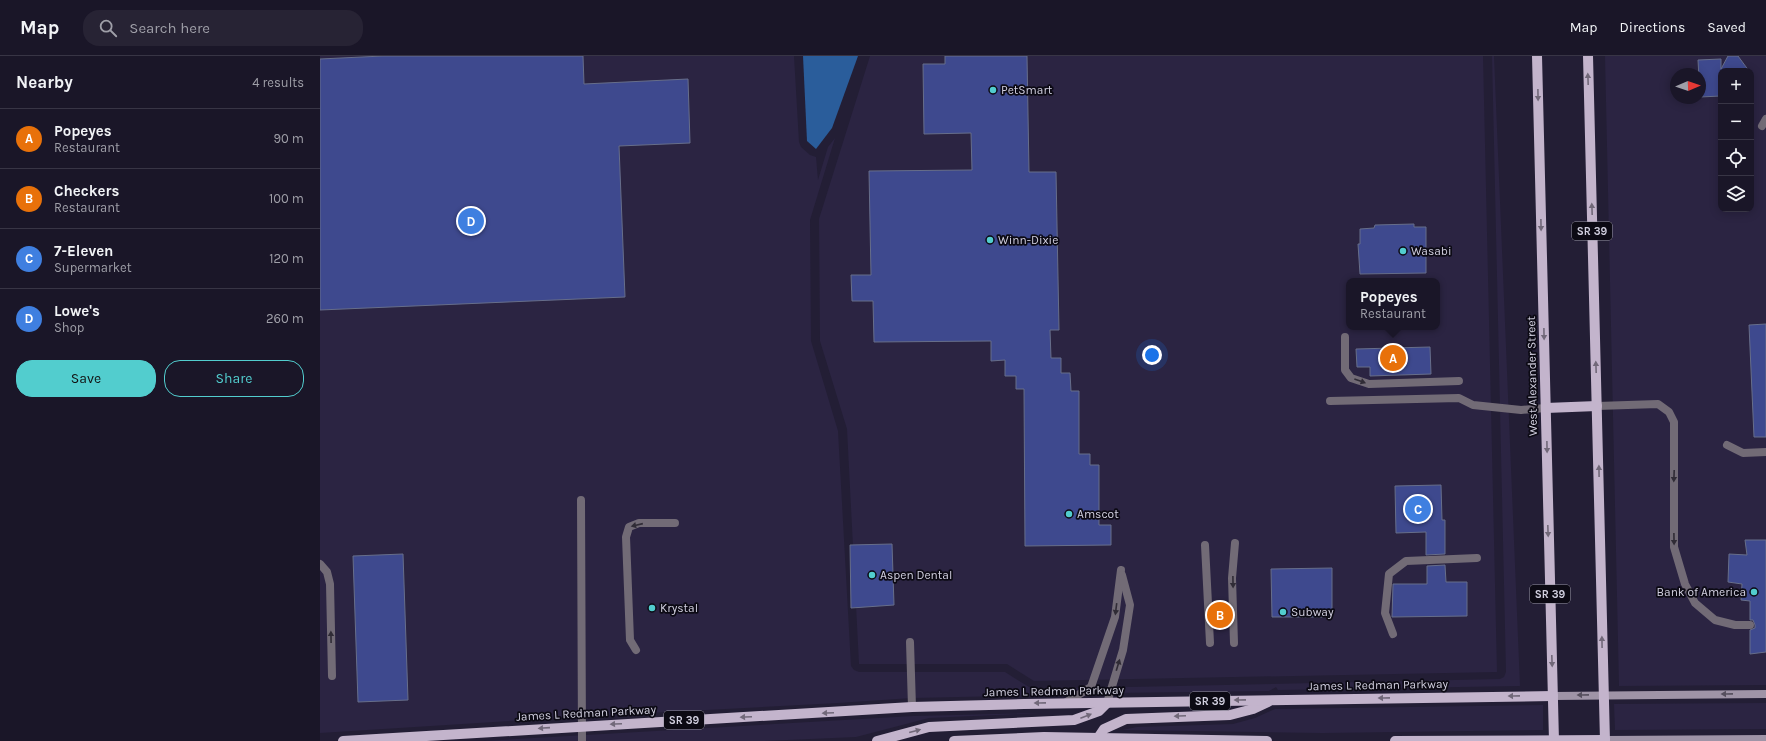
<!DOCTYPE html>
<meta charset="utf-8">
<style>
body{margin:0;font-family:Karla,sans-serif;background:#272334;color:#f1f3f6}
.controls{position:absolute;right:12px;top:12px;display:grid;overflow:hidden;border-radius:8px;box-shadow:0 2px 10px #0003}
.controls button{width:36px;height:36px;display:grid;place-items:center;padding:0;border:0;border-bottom:1px solid #383545;background:#1a1628;color:#f1f3f6;font:20px sans-serif}
.compass{position:absolute;left:1350px;top:12px;width:36px;height:36px;border-radius:50%;background:#1a1628;box-shadow:0 2px 10px #0003;rotate:88deg}
.you{position:absolute;left:832px;top:299px;width:14px;height:14px;margin:-10px;border:3px solid #fff;border-radius:50%;background:#1a73e8;box-shadow:0 0 0 6px #1a73e833}
.badge{display:grid;place-items:center;width:26px;height:26px;border-radius:50%;background:#52cdce;color:#fff;font-size:13px;font-weight:700}
.pin{position:absolute;translate:-50% -50%;border:2px solid #fff;box-shadow:0 1px 4px #0006}
.popup{position:absolute;left:1026px;top:222px;width:94px;height:52px;box-sizing:border-box;display:grid;place-content:center;border-radius:8px;background:#1a1628;filter:drop-shadow(0 1px 3px #0005);font-size:13px;white-space:nowrap;color:#9f9fa8}
.popup b{font-size:15px;color:#f1f3f6}
.popup::after{content:'';position:absolute;left:50%;top:100%;margin-left:-8px;border:8px solid transparent;border-top-color:#1a1628}
.list{margin:0;padding:0;list-style:none}
h2{display:flex;justify-content:space-between;align-items:center;height:52px;margin:0;padding:0 16px;font-size:17px}
h2 small{font-size:13px;font-weight:400;color:#9f9fa8}
.list li{display:grid;grid-template-columns:26px 1fr auto;gap:12px;align-items:center;box-sizing:border-box;height:60px;padding:0 16px;border-top:1px solid #383545}
.list b{display:block;font-size:15px;white-space:nowrap}
.list p{margin:0;font-size:13px;white-space:nowrap;color:#9f9fa8}
.list em{font-size:13px;font-style:normal;color:#9f9fa8}
.actions{display:flex;gap:8px;padding:12px 16px}
.actions a{flex:1;padding:9px 0;border:1px solid #52cdce;border-radius:16px;text-align:center;font-size:14px;color:#52cdce}
.actions .main{background:#52cdce;color:#111}
.icon{flex:none;width:22px;height:22px;fill:none;stroke:currentColor;stroke-width:2;stroke-linecap:round;stroke-linejoin:round}
.map{position:relative;flex:none;width:1446px;height:685px;overflow:hidden}
header{display:flex;align-items:center;gap:24px;box-sizing:border-box;height:56px;padding:0 20px;background:#1a1628;border-bottom:1px solid #383545}
header strong{font-size:19px}
nav{display:flex;gap:22px;margin-inline-start:auto;font-size:14px}
.search{width:280px;height:36px;background:#272334;display:flex;align-items:center;gap:10px;box-sizing:border-box;padding:0 14px;border-radius:16px;color:#9f9fa8;font-size:15px}
main{display:flex}
aside{flex:1;background:#1a1628}
.map>svg:first-child{display:block}
.built{fill:#2b2442;fill-rule:evenodd}
.water{fill:#2a5d9b}
.building{fill:#3e498e;stroke:#676e8a}
.lines{fill:none;stroke-linecap:round;stroke-linejoin:round}
.service{stroke:#726b76;stroke-width:8}
.secondary{stroke:#9f94a7;stroke-width:8}
.primary{stroke:#c3b4cc;stroke-width:10}
.oneway{fill:#716879}
.oneway2{fill:#302c36}
.oneway3{fill:#564f5e}
.poi-dot{fill:#52cdce;stroke:#0c0a14;stroke-width:1.5}
.labels{text-anchor:middle;stroke-width:3.5;stroke-linejoin:round;paint-order:stroke}
.shield{fill:#0c0a14;stroke:#9795a3;stroke-width:1}
.shield-label{font-size:11px;font-weight:bold;fill:#d2d0e0}
.poi-label{font-size:12px;fill:#d2d0e0;stroke:#0c0a14;text-anchor:start}
.street-label{font-size:12px;fill:#d2d0e0;stroke:#0c0a14}
</style>
<header>
<strong>Map</strong>
<div class="search"><svg class="icon" aria-label="search" viewBox="0 0 24 24"><circle cx="10" cy="10" r="6"/><path d="M15 15l6 6"/></svg>Search here</div>
<nav><a>Map</a><a>Directions</a><a>Saved</a></nav>
</header>
<main>
<aside>
<h2>Nearby<small>4 results</small></h2>
<ul class="list">
<li><span class="badge" style="background:#e8710a">A</span><div><b>Popeyes</b><p>Restaurant</p></div><em>90 m</em></li>
<li><span class="badge" style="background:#e8710a">B</span><div><b>Checkers</b><p>Restaurant</p></div><em>100 m</em></li>
<li><span class="badge" style="background:#3f7fe0">C</span><div><b>7-Eleven</b><p>Supermarket</p></div><em>120 m</em></li>
<li><span class="badge" style="background:#3f7fe0">D</span><div><b>Lowe's</b><p>Shop</p></div><em>260 m</em></li>
</ul>
<div class="actions"><a class="main">Save</a><a>Share</a></div>
</aside>
<div class="map">
<svg width="1446" height="685" viewBox="0 0 1446 685">
<rect width="100%" height="100%" fill="#231e35"/>
<g class="built">
<path d="M0 0H474L479 86 481 91 490 99 496 101 498 124 508 91 515 82 490 164 491 285 518 375 531 610 534 614 539 616H685L709 631 714 633 1180 623 1184 621 1186 616 1172 0H1174L1200 630 958 634 956 631 949 635 791 637 786 634 783 638 592 642 518 647 252 661 0 677Z"/>
<path d="M550 0H1163L1177 616 714 625 687 608H539L527 373 500 285 499 163ZM1029 225H1117V271H1029Z"/>
<path d="M1285 0H1446V629L1299 630ZM1401 15H1431V153H1401ZM1356 18H1380V42H1356Z"/>
<path d="M1446 647V673L1295 674 1294 648Z"/>
<path d="M1223 649V674L1002 677 802 674 817 671 913 668 935 662 955 653Z"/>
<path d="M722 657 609 662 536 681 445 685H164L593 660Z"/>
</g>
<path class="water" d="M483 0H538L512 72 496 93 487 85Z"/>
<g class="building">
<path d="M63 0H263L264 28 368 23 370 87 299 90 305 241 0 254V3Z"/>
<path d="M625 0H707L709 116H736L739 274H730L731 302H741V317H750L751 335H759V398H770V409H779V469H791V489L705 490 704 333H696V320H685V304L671 305V285L554 286 553 245H532L531 219H551L549 115 652 114 651 77 604 78 603 8H625Z"/>
<path d="M1408 0H1418L1429 15H1401V40L1380 41 1378 4 1401 3V13Z"/>
<path d="M1094 168V171H1106V217L1040 218 1038 188H1040V173L1054 172 1055 169Z"/>
<path d="M1446 268V381H1434L1429 269Z"/>
<path d="M1110 291 1111 318 1050 320V311H1037L1036 293Z"/>
<path d="M1121 429 1122 464H1125V498L1106 499V476L1076 477 1075 430Z"/>
<path d="M1425 484H1446V596L1430 598V574L1435 572V569L1433 564H1430V545L1421 544 1422 528 1408 526 1409 498 1427 499Z"/>
<path d="M572 488 574 549 531 552 530 489Z"/>
<path d="M83 498 88 644 38 646 33 500Z"/>
<path d="M1125 509 1126 526H1147V560L1072 561 1073 528H1107V510Z"/>
<path d="M1012 512V561H952L951 513Z"/>
</g>
<g class="lines">
<g class="service">
<path d="M1442 70 1446 63"/>
<path d="M1025 281V314L1031 322 1049 328 1139 325"/>
<path d="M1010 345 1139 342 1153 349 1201 354 1226 352"/>
<path d="M1277 350 1338 348 1349 356 1354 366V491L1365 528 1375 547 1395 564 1415 569H1430"/>
<path d="M1407 389 1423 397 1446 396"/>
<path d="M261 444 262 685"/>
<path d="M885 489 890 587"/>
<path d="M0 508 7 516 10 528 12 620"/>
<path d="M1073 578 1065 557 1069 518 1086 505 1157 502"/>
<path d="M590 586 592 651"/>
<path d="M914 587 912 522 915 487"/>
<path d="M316 594 310 584 306 481 309 471 319 467H355"/>
<path d="M745 647 771 631 795 561 801 514"/>
<path d="M787 647 803 594 810 549 802 519"/>
</g>
<g class="secondary">
<path d="M1233 640 1446 638"/>
<path d="M1285 684 1446 683"/>
</g>
<g class="primary">
<path d="M1217 0 1234 685"/>
<path d="M1268 0 1285 685"/>
<path d="M1226 352 1277 350"/>
<path d="M778 682 784 673 806 663 910 659 933 653 948 646"/>
<path d="M23 685 592 651 704 648 1233 640"/>
<path d="M557 685 609 671 754 664 779 655 787 647"/>
<path d="M634 685 724 681 947 685"/>
<path d="M1075 685 1285 684"/>
</g>
</g>
<defs><path id="oneway-solid" d="M-6-.8H1V-3.2L6.5 0L1 3.2V.8H-6Z"/></defs>
<g class="oneway">
<use href="#oneway-solid" transform="translate(1268 23) rotate(-92)"/>
<use href="#oneway-solid" transform="translate(1218 39) rotate(89)"/>
<use href="#oneway-solid" transform="translate(1272 153) rotate(-92)"/>
<use href="#oneway-solid" transform="translate(1221 169) rotate(89)"/>
<use href="#oneway-solid" transform="translate(1224 278) rotate(89)"/>
<use href="#oneway-solid" transform="translate(1276 311) rotate(-92)"/>
<use href="#oneway-solid" transform="translate(1227 391) rotate(89)"/>
<use href="#oneway-solid" transform="translate(1279 415) rotate(-91)"/>
<use href="#oneway-solid" transform="translate(1228 475) rotate(88)"/>
<use href="#oneway-solid" transform="translate(1282 586) rotate(-91)"/>
<use href="#oneway-solid" transform="translate(1232 605) rotate(88)"/>
<use href="#oneway-solid" transform="translate(1194 640) rotate(179)"/>
<use href="#oneway-solid" transform="translate(1064 642) rotate(179)"/>
<use href="#oneway-solid" transform="translate(920 644) rotate(179)"/>
<use href="#oneway-solid" transform="translate(720 647) rotate(179)"/>
<use href="#oneway-solid" transform="translate(508 657) rotate(177)"/>
<use href="#oneway-solid" transform="translate(766 660) rotate(-21)"/>
<use href="#oneway-solid" transform="translate(860 660) rotate(178)"/>
<use href="#oneway-solid" transform="translate(426 661) rotate(177)"/>
<use href="#oneway-solid" transform="translate(296 668) rotate(177)"/>
<use href="#oneway-solid" transform="translate(224 672) rotate(176)"/>
<use href="#oneway-solid" transform="translate(595 675) rotate(-15)"/>
</g>
<g class="oneway2">
<use href="#oneway-solid" transform="translate(1040 325) rotate(20)"/>
<use href="#oneway-solid" transform="translate(1354 420) rotate(92)"/>
<use href="#oneway-solid" transform="translate(317 469) rotate(167)"/>
<use href="#oneway-solid" transform="translate(1354 483) rotate(89)"/>
<use href="#oneway-solid" transform="translate(913 526) rotate(89)"/>
<use href="#oneway-solid" transform="translate(796 553) rotate(97)"/>
<use href="#oneway-solid" transform="translate(11 581) rotate(-91)"/>
<use href="#oneway-solid" transform="translate(798 609) rotate(-73)"/>
</g>
<g class="oneway3">
<use href="#oneway-solid" transform="translate(1407 638) rotate(179)"/>
<use href="#oneway-solid" transform="translate(1263 639) rotate(179)"/>
</g>
<g class="poi-dot">
<circle cx="673" cy="34" r="4"/>
<circle cx="670" cy="184" r="4"/>
<circle cx="1083" cy="195" r="4"/>
<circle cx="749" cy="458" r="4"/>
<circle cx="552" cy="519" r="4"/>
<circle cx="1434" cy="536" r="4"/>
<circle cx="332" cy="552" r="4"/>
<circle cx="963" cy="556" r="4"/>
</g>
<g class="labels">
<g class="shield">
<rect x="1252" y="166" width="40" height="18" rx="3"/>
<rect x="1210" y="529" width="40" height="18" rx="3"/>
<rect x="870" y="636" width="40" height="18" rx="3"/>
<rect x="344" y="655" width="40" height="18" rx="3"/>
</g>
<g class="shield-label">
<text x="1272" y="179">SR 39</text>
<text x="1230" y="542">SR 39</text>
<text x="890" y="649">SR 39</text>
<text x="364" y="668">SR 39</text>
</g>
<g class="poi-label">
<text x="681" y="38">PetSmart</text>
<text x="678" y="188">Winn-Dixie</text>
<text x="1091" y="199">Wasabi</text>
<text x="757" y="462">Amscot</text>
<text x="560" y="523">Aspen Dental</text>
<text x="1426" y="540" text-anchor="end">Bank of America</text>
<text x="340" y="556">Krystal</text>
<text x="971" y="560">Subway</text>
</g>
<g class="street-label">
<text transform="translate(1212 320) rotate(-91)" y="4">West Alexander Street</text>
<text transform="translate(1058 629) rotate(-1)" y="4">James L Redman Parkway</text>
<text transform="translate(734 635) rotate(-1)" y="4">James L Redman Parkway</text>
<text transform="translate(266 657) rotate(-3)" y="4">James L Redman Parkway</text>
</g>
</g>
</svg>
<div class="controls">
<button>+</button>
<button>−</button>
<button><svg class="icon" aria-label="locate" viewBox="0 0 24 24"><circle cx="12" cy="12" r="6"/><path d="M12 2v4M12 18v4M2 12h4M18 12h4"/></svg></button>
<button><svg class="icon" aria-label="layers" viewBox="0 0 24 24"><path d="M12 4l9 5-9 5-9-5zM3 14l9 5 9-5"/></svg></button>
</div>
<svg class="compass" viewBox="-18 -18 36 36"><path d="M0-13l5 13h-10z" fill="#e53935"/><path d="M0 13l5-13h-10z" fill="#9f9fa8"/></svg>
<div class="you"></div>
<div class="pin badge" style="left:1073px;top:302px;background:#e8710a">A</div>
<div class="popup"><b>Popeyes</b>Restaurant</div>
<div class="pin badge" style="left:900px;top:559px;background:#e8710a">B</div>
<div class="pin badge" style="left:1098px;top:453px;background:#3f7fe0">C</div>
<div class="pin badge" style="left:151px;top:165px;background:#3f7fe0">D</div>
</div>
</main>
